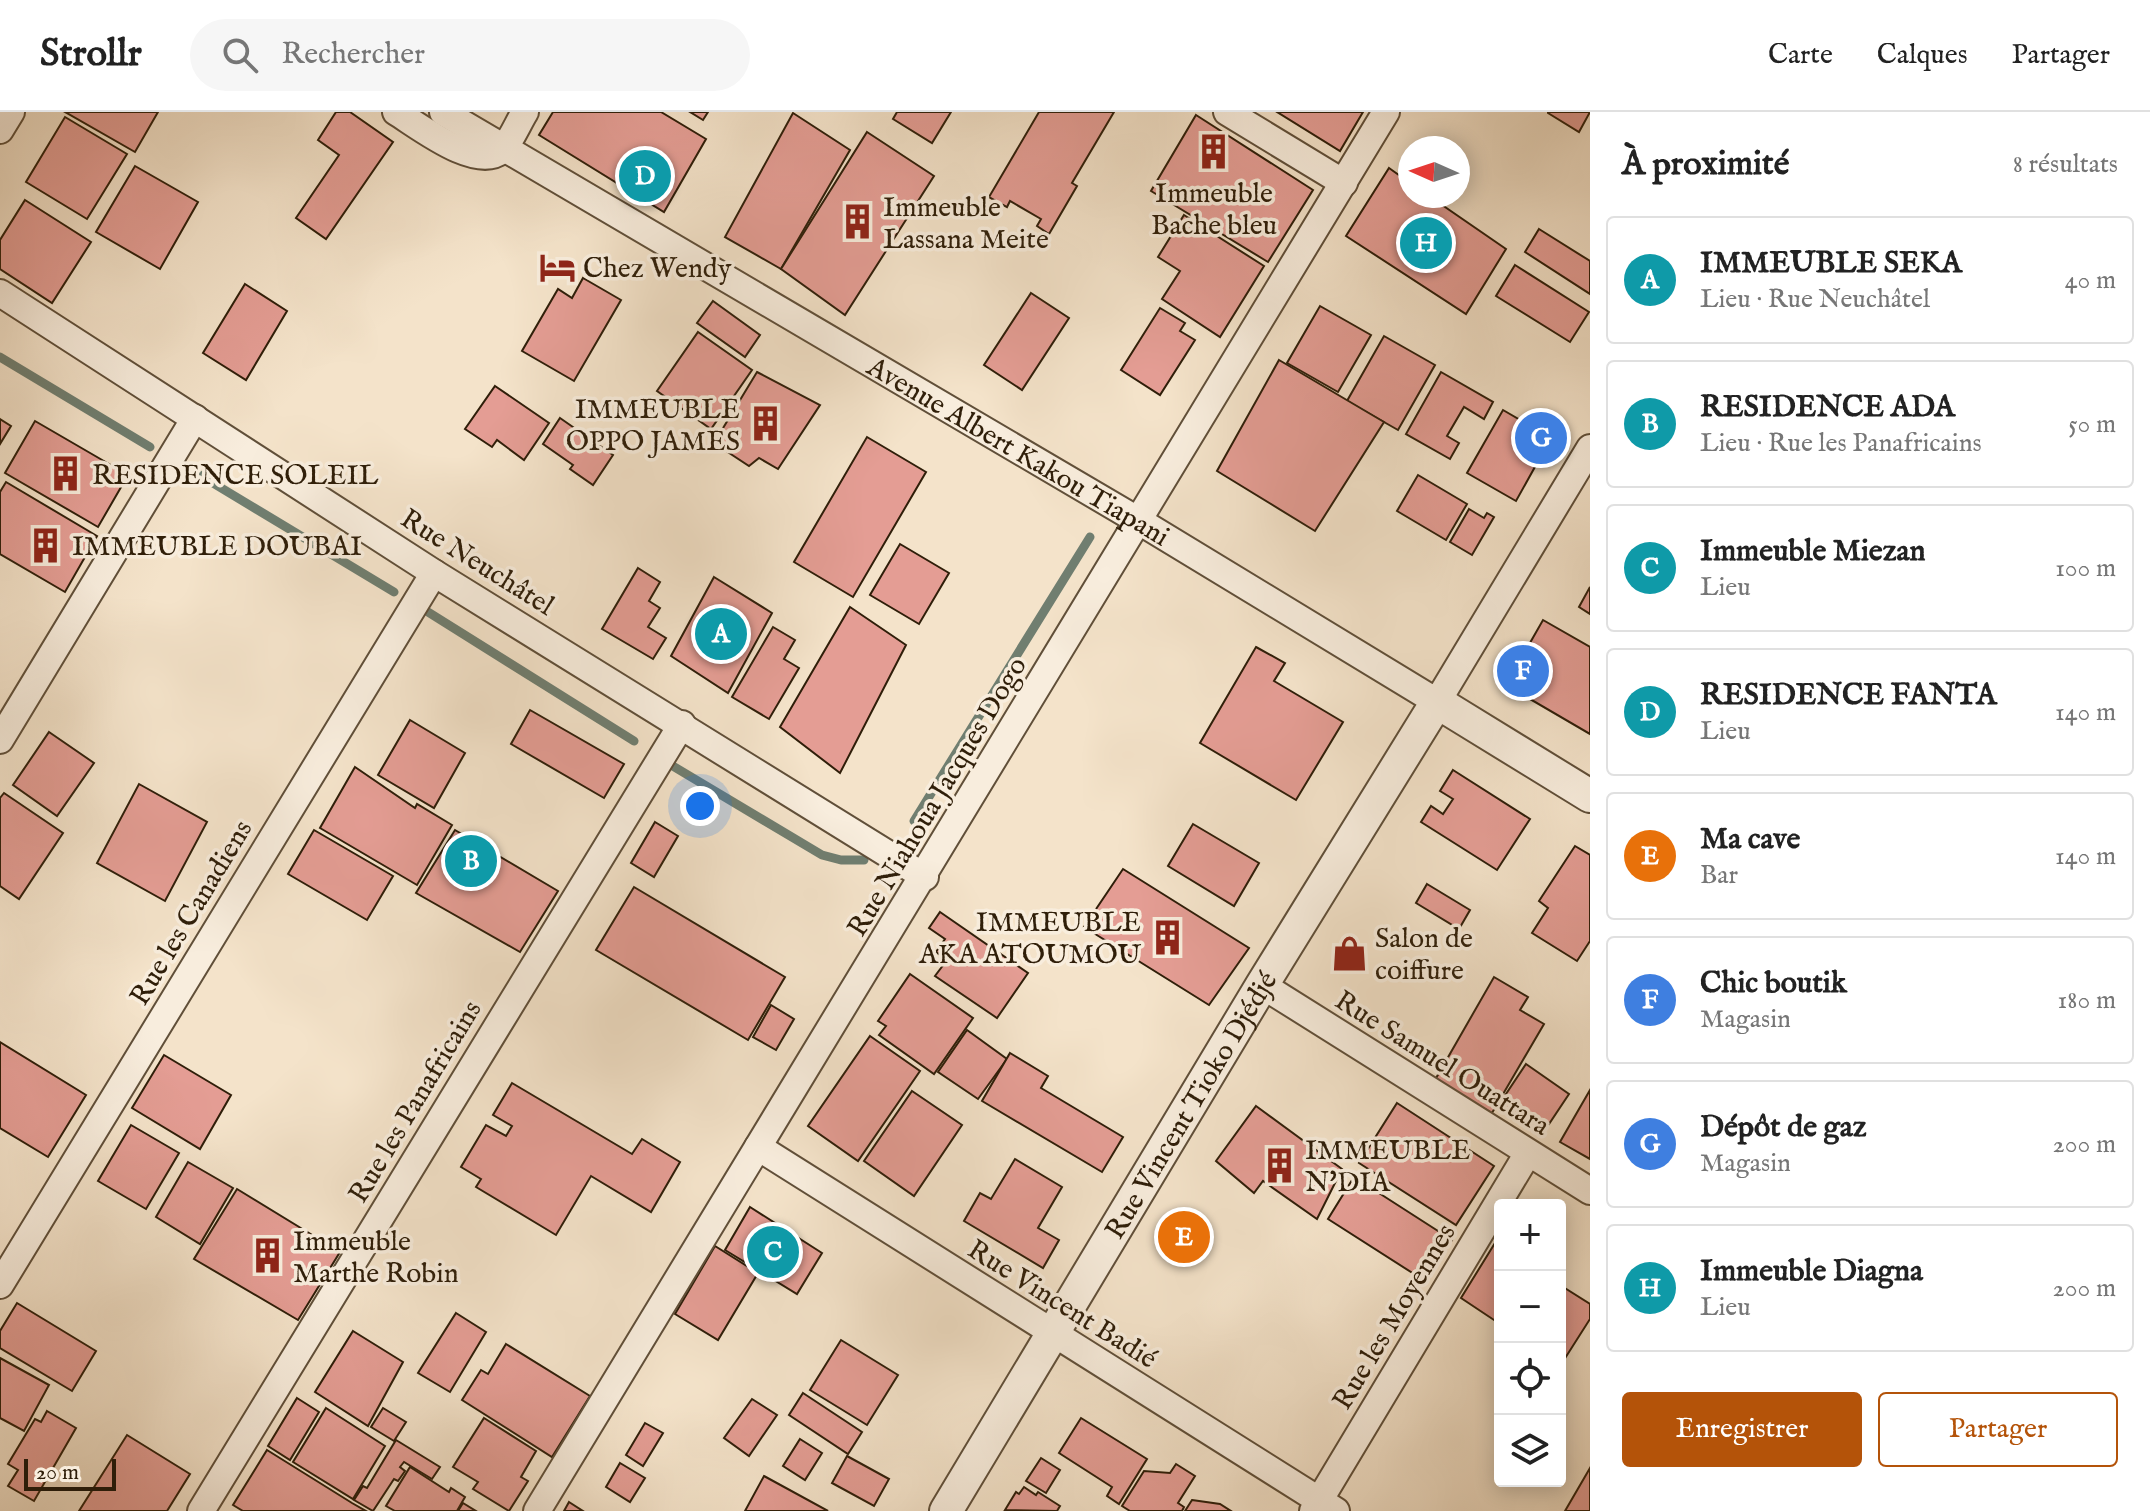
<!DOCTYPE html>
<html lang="fr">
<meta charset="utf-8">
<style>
body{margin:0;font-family:"IM FELL English",serif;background:#f6f6f6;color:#222}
.controls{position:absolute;right:24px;bottom:24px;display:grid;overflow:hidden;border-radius:8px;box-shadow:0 4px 20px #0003}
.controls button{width:72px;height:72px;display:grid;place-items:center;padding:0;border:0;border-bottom:2px solid #e0e0e0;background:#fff;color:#222;font:40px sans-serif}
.compass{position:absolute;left:1398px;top:24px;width:72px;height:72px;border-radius:50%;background:#fff;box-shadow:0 4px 20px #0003;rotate:273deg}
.scale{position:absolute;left:24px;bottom:20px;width:92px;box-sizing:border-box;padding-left:8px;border:4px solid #2f1e09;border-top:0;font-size:22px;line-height:28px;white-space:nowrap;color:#2f1e09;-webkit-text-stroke:6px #f8eddd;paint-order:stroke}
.you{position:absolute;left:700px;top:694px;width:28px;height:28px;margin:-20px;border:6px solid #fff;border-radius:50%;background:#1a73e8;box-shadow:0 0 0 12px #1a73e833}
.badge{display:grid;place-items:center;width:52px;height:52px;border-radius:50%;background:#b45309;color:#fff;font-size:26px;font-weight:700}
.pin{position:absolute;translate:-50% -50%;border:4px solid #fff;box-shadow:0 2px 8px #0006}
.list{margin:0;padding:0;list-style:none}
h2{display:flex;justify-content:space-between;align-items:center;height:104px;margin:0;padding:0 32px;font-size:34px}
h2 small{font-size:26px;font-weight:400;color:#767676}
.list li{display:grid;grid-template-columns:52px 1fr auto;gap:24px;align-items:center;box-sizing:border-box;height:128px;margin:0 16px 16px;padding:0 16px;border:2px solid #e0e0e0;border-radius:8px}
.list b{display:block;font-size:30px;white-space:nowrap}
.list p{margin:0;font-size:26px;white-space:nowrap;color:#767676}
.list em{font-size:26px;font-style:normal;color:#767676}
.actions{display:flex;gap:16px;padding:24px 32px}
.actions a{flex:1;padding:18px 0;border:2px solid #b45309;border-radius:8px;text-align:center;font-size:28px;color:#b45309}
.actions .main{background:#b45309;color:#fff}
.icon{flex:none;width:44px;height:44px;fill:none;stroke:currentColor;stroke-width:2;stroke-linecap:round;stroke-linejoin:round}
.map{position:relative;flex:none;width:1590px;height:1399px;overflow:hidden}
header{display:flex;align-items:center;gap:48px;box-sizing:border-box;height:112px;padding:0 40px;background:#fff;border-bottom:2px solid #e0e0e0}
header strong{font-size:38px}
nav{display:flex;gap:44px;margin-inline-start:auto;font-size:28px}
.search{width:560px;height:72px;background:#f6f6f6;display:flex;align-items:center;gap:20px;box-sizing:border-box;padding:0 28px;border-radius:44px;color:#767676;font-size:30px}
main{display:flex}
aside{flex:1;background:#fff}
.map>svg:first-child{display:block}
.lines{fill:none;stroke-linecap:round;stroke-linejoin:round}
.stream{stroke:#707e70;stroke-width:9}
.building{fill:#e49d94;stroke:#2f1e09;stroke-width:2}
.minor-casing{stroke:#604f39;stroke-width:30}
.tertiary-casing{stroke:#604f39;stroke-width:36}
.minor{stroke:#f8eddd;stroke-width:26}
.tertiary{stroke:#f8eddd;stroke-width:32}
.labels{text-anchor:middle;stroke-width:7;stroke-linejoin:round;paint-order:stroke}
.poi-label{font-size:28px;fill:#2f1e09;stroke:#f8eddd;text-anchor:start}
.street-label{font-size:28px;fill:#2f1e09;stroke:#f8eddd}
</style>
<header>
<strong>Strollr</strong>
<div class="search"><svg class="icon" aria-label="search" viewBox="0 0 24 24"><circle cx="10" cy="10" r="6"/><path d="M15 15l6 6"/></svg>Rechercher</div>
<nav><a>Carte</a><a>Calques</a><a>Partager</a></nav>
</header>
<main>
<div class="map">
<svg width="1590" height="1399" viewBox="0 0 1590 1399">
<rect width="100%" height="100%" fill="#f4e3ca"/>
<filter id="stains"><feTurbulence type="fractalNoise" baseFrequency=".0025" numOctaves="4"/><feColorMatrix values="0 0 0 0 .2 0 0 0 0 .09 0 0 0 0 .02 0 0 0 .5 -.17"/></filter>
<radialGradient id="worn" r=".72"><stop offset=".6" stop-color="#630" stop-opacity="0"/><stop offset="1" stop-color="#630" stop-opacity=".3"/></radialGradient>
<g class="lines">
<g class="stream">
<path d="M0 245 150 335"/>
<path d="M198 362 394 480"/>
<path d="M428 500 634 629"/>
<path d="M671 653 822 743 841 748H864"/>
<path d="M914 709 1090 425"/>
</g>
</g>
<g class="building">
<path d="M65 0H158L135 40Z"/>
<path d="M336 0H350L393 30 326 127 296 106 339 43 318 28Z"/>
<path d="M553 0H661L706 27 664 100 539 23Z"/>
<path d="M690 0H708L703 8Z"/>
<path d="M897 0H951L932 31 893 7Z"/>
<path d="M1039 0H1114L1072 71 1077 74 1049 122 1037 114 1041 107 1010 89 1007 95 989 85Z"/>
<path d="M1277 0H1363L1340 39Z"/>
<path d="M1590 0 1579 20 1548 1V0Z"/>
<path d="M793 1 850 38 781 157 725 125Z"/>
<path d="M1196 3 1313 78 1268 150 1151 79Z"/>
<path d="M65 5 127 42 87 107 26 70Z"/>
<path d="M867 20 934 64 845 203 781 157Z"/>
<path d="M135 54 198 90 160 157 96 120Z"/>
<path d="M1389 56 1410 71V84H1429L1506 137 1466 202 1346 124Z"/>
<path d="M25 88 91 130 52 191 0 157V128Z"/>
<path d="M1184 103 1264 154 1220 225 1162 187 1180 159 1158 145Z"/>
<path d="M1539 117 1590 149V182L1525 140Z"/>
<path d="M1515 153 1589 200 1570 230 1496 184Z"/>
<path d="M583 166 621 188 574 269 522 239 558 177 572 186Z"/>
<path d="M245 172 287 199 246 268 203 241Z"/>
<path d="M1031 181 1069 206 1022 278 984 253Z"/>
<path d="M713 189 760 223 745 245 697 211Z"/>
<path d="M1320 194 1371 223 1338 280 1287 251Z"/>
<path d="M1160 196 1185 211 1180 219 1195 228 1160 283 1121 258Z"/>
<path d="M698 220 752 258 711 317 657 279Z"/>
<path d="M1384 224 1435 253 1398 318 1347 289Z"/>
<path d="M1279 248 1384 310 1315 419 1217 359Z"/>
<path d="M757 260 820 293 778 357 759 346 749 354 714 331Z"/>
<path d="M1441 260 1493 290 1484 307 1464 295 1447 324 1459 331 1450 347 1406 322Z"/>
<path d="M495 274 549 311 524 348 497 328 492 335 465 317Z"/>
<path d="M1503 298 1551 326 1516 389 1467 361Z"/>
<path d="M560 306 613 343 593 373 570 357 573 353 543 332Z"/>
<path d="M0 307 11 314 0 332Z"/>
<path d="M35 309 128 363 98 415 5 361Z"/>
<path d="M867 325 926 360 853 485 794 450Z"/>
<path d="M1418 363 1467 392 1446 428 1397 399Z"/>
<path d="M6 370 97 424 65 480 0 442V380Z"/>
<path d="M1469 397 1484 406 1487 401 1494 405 1472 443 1450 430Z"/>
<path d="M900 432 949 461 919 512 870 483Z"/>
<path d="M638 456 660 470 649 489 660 496 648 515 666 526 653 547 602 517Z"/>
<path d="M714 465 772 501 728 581 671 544Z"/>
<path d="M1590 475V502L1579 495Z"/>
<path d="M850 495 906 533 840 661 780 615Z"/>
<path d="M1543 508 1590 535V622L1506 573Z"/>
<path d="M773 515 795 528 784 547 799 556 769 607 732 585Z"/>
<path d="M1256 535 1285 551 1274 569 1343 610 1296 688 1200 631Z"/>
<path d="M530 598 624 652 604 686 511 632Z"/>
<path d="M410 608 465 641 434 696 378 663Z"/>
<path d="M49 620 94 651 57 704 13 673Z"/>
<path d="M355 655 415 696 417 692 452 713 417 773 320 716Z"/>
<path d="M1453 658 1530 707 1497 758 1421 710 1431 694 1443 702 1453 687 1440 679Z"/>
<path d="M139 672 207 710 165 789 97 751Z"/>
<path d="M4 681 63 721 19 787 0 774V686Z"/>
<path d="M655 710 678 724 654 765 631 751Z"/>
<path d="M1193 712 1259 751 1234 794 1168 754Z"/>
<path d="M314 718 393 764 367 808 288 762Z"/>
<path d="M455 718 558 779 520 840 416 781Z"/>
<path d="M1575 734 1590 743V829L1577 849 1532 821 1548 796 1539 789Z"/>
<path d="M1123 757 1249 836 1209 893 1084 815Z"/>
<path d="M1427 772 1470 798 1459 817 1416 791Z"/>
<path d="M634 775 785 865 748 928 596 838Z"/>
<path d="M940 800 1028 861 997 906 935 864 947 848 936 840 945 827 929 816Z"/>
<path d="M910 862 973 906 934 962 879 923 886 914 878 909Z"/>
<path d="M1494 865 1528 885 1520 898 1544 912 1492 1001 1435 968Z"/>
<path d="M771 893 794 907 776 938 753 925Z"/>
<path d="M967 918 1007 947 978 987 938 960Z"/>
<path d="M870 924 920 959 858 1049 808 1014Z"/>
<path d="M0 930 86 983 48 1045 0 1016Z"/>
<path d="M1010 941 1048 964 1041 976 1123 1025 1102 1060 982 989Z"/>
<path d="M164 943 231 983 200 1037 132 996Z"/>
<path d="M1526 952 1569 982 1543 1021 1500 991Z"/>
<path d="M512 971 632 1042 642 1027 680 1050 651 1100 591 1064 556 1123 476 1075 481 1067 461 1055 486 1013 506 1024 512 1014 493 1003Z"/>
<path d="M1590 978V1047L1560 1030Z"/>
<path d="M912 979 962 1013 914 1084 864 1049Z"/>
<path d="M1397 991 1494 1054 1456 1113 1359 1051Z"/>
<path d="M1256 994 1342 1057 1317 1107 1263 1069 1254 1081 1216 1049Z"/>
<path d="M131 1013 179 1041 146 1097 98 1069Z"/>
<path d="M1015 1047 1062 1075 1038 1116 1059 1128 1043 1156 964 1109 980 1081 991 1087Z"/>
<path d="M188 1050 233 1076 200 1132 156 1105Z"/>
<path d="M1354 1065 1452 1128 1425 1169 1328 1107Z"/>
<path d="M237 1077 340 1140 298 1208 194 1147Z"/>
<path d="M750 1095 822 1141 797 1182 725 1138Z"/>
<path d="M1495 1131 1500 1135V1212L1461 1186Z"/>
<path d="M715 1134 758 1161 718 1228 675 1202Z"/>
<path d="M1560 1173 1590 1192V1207L1562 1251Z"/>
<path d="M17 1191 96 1239 72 1279 0 1236V1219Z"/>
<path d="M456 1201 486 1220 450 1280 418 1261Z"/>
<path d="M353 1219 403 1250 368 1314 315 1280Z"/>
<path d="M841 1228 898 1263 867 1313 810 1278Z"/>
<path d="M506 1232 590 1284 552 1345 462 1288 481 1258 488 1262Z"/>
<path d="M0 1246 49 1273 24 1319 0 1306Z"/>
<path d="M803 1281 862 1320 848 1342 789 1303Z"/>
<path d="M297 1286 319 1300 290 1348 268 1334Z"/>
<path d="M752 1287 777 1303 749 1344 724 1326Z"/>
<path d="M326 1296 385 1334 353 1387 293 1350Z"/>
<path d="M383 1296 406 1310 394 1329 371 1315Z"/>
<path d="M47 1299 76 1316 34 1389 8 1374 18 1358 8 1352 35 1307 41 1310Z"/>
<path d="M484 1306 536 1339 521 1365 528 1369 509 1399 473 1377 478 1370 453 1355Z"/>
<path d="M1081 1306 1147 1347 1119 1392 1107 1384 1112 1375 1059 1341Z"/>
<path d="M645 1311 663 1321 643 1354 626 1343Z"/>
<path d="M127 1323 190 1362 167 1399H79Z"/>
<path d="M800 1327 822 1341 805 1368 783 1354Z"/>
<path d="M396 1328 440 1355 432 1367 404 1350 400 1355 405 1359 398 1369 394 1367 373 1399 354 1388 363 1374 367 1376Z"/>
<path d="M267 1338 352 1391 366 1399H243L233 1393Z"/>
<path d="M847 1344 889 1367 874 1394 832 1371Z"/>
<path d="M1041 1346 1060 1358 1046 1381 1026 1369Z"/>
<path d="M620 1351 645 1366 630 1390 606 1375Z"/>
<path d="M1176 1352 1195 1364 1178 1391 1184 1395 1182 1399H1130L1122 1394 1144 1359 1170 1361Z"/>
<path d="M410 1355 449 1380 451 1376 465 1385 457 1399H395L386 1394Z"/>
<path d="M1590 1356V1399H1565Z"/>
<path d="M764 1364 828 1399H745Z"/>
<path d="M1024 1375 1036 1383 1038 1380 1060 1394 1057 1399 1005 1398 1016 1380 1019 1382Z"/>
<path d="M1192 1388 1220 1392 1231 1399H1185Z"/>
<path d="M569 1390 583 1399H564Z"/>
<path d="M463 1391 476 1399H458Z"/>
</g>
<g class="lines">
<defs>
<g id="minor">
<path d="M396 0C419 14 477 60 502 38 511 29 518 11 525 0"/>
<path id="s1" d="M443 0 1139 409 1437 590 1590 336"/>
<path d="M1227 0 1344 71"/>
<path d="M0 18 11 0"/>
<path d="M0 181 434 461 925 765"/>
<path d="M0 628 195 306"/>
<path d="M1262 873 1590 1079"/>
<path d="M758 1035 1336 1399"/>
<path d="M0 1173 434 461"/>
<path d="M201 1399 682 612"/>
<path d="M537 1399 1386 0"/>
<path d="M1313 1399 1528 1041"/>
</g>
<g id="tertiary">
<path id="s2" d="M946 1399 1262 873 1437 590 1590 684"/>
</g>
</defs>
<use href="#minor" class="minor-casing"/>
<use href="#tertiary" class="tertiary-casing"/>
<use href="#minor" class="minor"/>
<use href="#tertiary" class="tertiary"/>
</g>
<defs>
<symbol id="building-bare" viewBox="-9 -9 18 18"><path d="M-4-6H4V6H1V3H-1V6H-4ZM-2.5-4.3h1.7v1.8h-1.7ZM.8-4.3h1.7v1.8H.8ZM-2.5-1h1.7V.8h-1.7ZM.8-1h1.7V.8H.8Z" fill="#8f2418" stroke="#f8eddd" stroke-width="2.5" paint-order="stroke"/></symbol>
<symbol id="hotel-bare" viewBox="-9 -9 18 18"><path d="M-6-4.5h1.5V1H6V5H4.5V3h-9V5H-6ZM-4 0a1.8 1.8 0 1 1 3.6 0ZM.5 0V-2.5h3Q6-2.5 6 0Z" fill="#8f2418" stroke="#f8eddd" stroke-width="2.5" paint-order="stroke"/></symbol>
<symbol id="shop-bare" viewBox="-9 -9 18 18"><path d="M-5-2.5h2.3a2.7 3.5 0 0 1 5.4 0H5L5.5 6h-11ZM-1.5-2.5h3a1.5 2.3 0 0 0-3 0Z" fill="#8f2418" stroke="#f8eddd" stroke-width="2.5" paint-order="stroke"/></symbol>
</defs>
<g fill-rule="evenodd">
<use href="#building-bare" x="1188" y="14" width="51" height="51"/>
<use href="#building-bare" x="832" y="84" width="51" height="51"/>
<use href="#hotel-bare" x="532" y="130" width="51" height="51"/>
<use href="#building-bare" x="740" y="286" width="51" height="51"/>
<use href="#building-bare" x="40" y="336" width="51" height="51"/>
<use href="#building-bare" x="20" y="408" width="51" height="51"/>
<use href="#building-bare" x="1142" y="800" width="51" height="51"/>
<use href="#shop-bare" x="1324" y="816" width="51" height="51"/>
<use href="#building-bare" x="1254" y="1028" width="51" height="51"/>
<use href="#building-bare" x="242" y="1118" width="51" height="51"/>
</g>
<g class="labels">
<g class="poi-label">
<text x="1214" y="90" text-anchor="middle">Immeuble<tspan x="1214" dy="32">Bache bleu</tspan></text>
<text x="883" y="104">Immeuble<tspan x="883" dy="32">Lassana Meite</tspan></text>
<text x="583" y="165">Chez Wendy</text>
<text x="740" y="306" text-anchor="end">IMMEUBLE<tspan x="740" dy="32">OPPO JAMES</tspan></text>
<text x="92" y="372">RESIDENCE SOLEIL</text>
<text x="72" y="443">IMMEUBLE DOUBAI</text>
<text x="1141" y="819" text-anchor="end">IMMEUBLE<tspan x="1141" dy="32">AKA ATOUMOU</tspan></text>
<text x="1375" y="835">Salon de<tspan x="1375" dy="32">coiffure</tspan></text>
<text x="1305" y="1047">IMMEUBLE<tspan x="1305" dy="32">N'DIA</tspan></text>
<text x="293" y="1138">Immeuble<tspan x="293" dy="32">Marthe Robin</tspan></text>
</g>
<g class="street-label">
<text dy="10" stroke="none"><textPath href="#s1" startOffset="668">Avenue Albert Kakou Tiapani</textPath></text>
<text transform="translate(478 449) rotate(32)" y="10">Rue Neuchâtel</text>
<text transform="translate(936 684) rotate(-59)" y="10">Rue Niahoua Jacques Dogo</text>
<text transform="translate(190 800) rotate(-59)" y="10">Rue les Canadiens</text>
<text transform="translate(1443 950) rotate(32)" y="10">Rue Samuel Ouattara</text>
<text transform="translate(414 989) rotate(-59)" y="10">Rue les Panafricains</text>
<text dy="10" stroke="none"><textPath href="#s2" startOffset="474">Rue Vincent Tioko Djédjé</textPath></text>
<text transform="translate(1063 1191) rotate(32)" y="10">Rue Vincent Badié</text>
<text transform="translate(1393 1204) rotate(-59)" y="10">Rue les Moyennes</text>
</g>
</g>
<rect width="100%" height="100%" filter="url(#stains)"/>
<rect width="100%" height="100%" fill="url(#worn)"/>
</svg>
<div class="controls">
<button>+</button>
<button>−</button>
<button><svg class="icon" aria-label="locate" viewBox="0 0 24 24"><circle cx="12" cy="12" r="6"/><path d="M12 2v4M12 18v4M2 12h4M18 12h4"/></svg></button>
<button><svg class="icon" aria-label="layers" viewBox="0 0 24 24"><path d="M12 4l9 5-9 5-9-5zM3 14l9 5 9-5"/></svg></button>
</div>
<svg class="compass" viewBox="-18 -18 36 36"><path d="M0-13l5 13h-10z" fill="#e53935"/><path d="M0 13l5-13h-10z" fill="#767676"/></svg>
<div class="scale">20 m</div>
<div class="you"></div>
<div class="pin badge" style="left:721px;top:522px;background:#0f9aa8">A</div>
<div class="pin badge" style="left:471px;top:749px;background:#0f9aa8">B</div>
<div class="pin badge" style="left:773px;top:1140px;background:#0f9aa8">C</div>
<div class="pin badge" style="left:645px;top:64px;background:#0f9aa8">D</div>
<div class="pin badge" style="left:1184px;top:1125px;background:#e8710a">E</div>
<div class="pin badge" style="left:1523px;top:559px;background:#3f7fe0">F</div>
<div class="pin badge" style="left:1541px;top:326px;background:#3f7fe0">G</div>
<div class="pin badge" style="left:1426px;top:131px;background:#0f9aa8">H</div>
</div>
<aside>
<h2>À proximité<small>8 résultats</small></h2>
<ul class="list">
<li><span class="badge" style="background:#0f9aa8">A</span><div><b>IMMEUBLE SEKA</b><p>Lieu · Rue Neuchâtel</p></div><em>40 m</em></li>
<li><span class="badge" style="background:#0f9aa8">B</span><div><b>RESIDENCE ADA</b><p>Lieu · Rue les Panafricains</p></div><em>50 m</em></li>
<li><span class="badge" style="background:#0f9aa8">C</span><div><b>Immeuble Miezan</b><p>Lieu</p></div><em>100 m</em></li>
<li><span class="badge" style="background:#0f9aa8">D</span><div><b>RESIDENCE FANTA</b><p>Lieu</p></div><em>140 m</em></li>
<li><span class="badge" style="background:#e8710a">E</span><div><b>Ma cave</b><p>Bar</p></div><em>140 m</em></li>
<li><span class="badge" style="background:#3f7fe0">F</span><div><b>Chic boutik</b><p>Magasin</p></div><em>180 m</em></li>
<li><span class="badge" style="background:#3f7fe0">G</span><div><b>Dépôt de gaz</b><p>Magasin</p></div><em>200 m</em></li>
<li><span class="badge" style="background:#0f9aa8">H</span><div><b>Immeuble Diagna</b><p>Lieu</p></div><em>200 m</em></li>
</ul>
<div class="actions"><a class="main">Enregistrer</a><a>Partager</a></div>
</aside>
</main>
